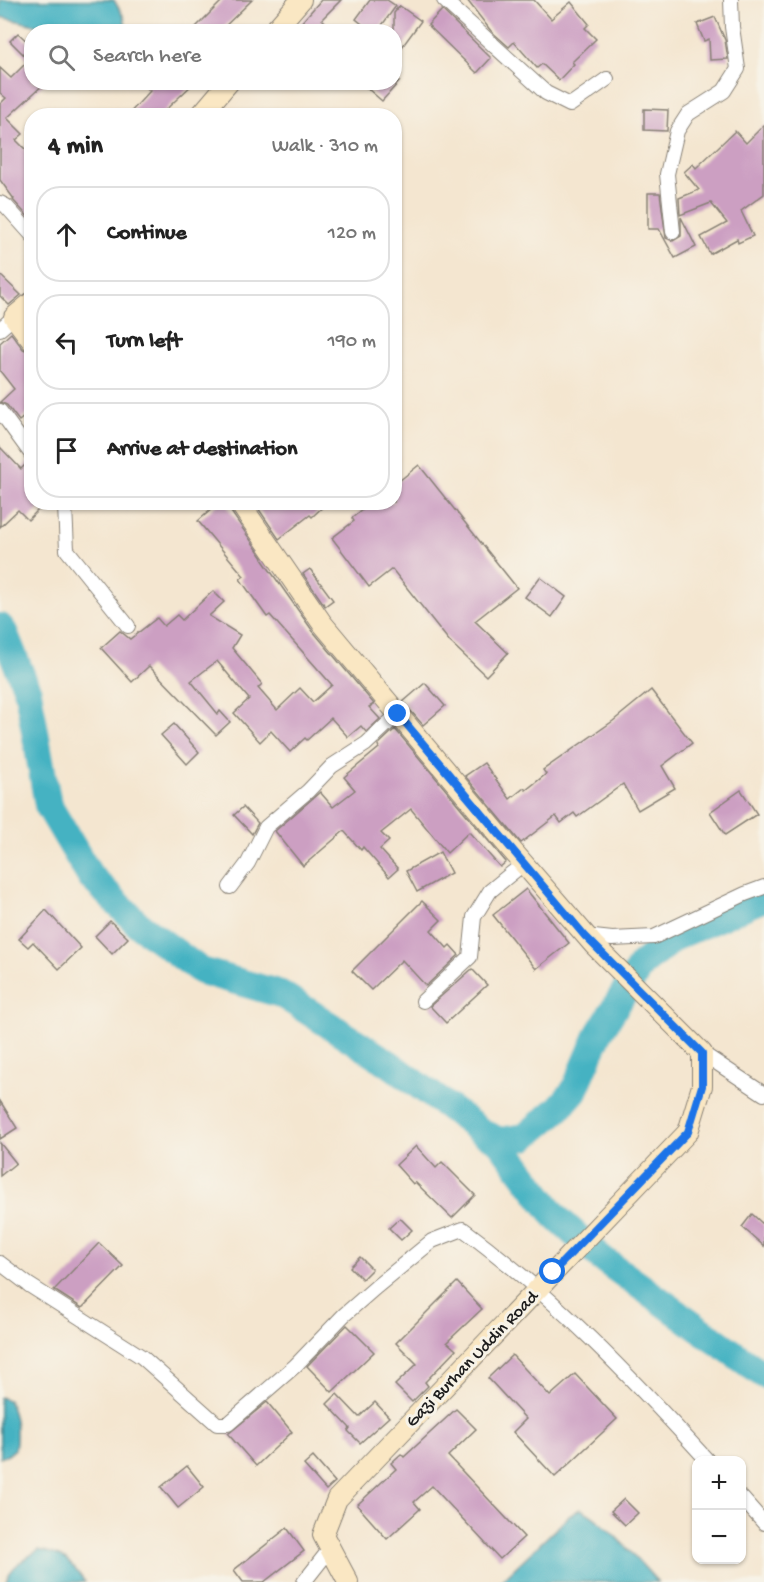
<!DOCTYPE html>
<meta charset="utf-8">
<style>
body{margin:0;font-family:"Gochi Hand",sans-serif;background:#f6f6f6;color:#222}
.controls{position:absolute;right:18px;bottom:18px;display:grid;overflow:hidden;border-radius:12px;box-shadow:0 2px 4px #0004}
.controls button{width:54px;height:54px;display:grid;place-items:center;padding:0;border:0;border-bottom:2px solid #e0e0e0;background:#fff;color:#222;font:30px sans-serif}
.stop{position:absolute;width:18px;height:18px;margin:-14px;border:4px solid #1a73e8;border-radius:50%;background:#fff}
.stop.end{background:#1a73e8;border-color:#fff;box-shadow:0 2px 6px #0008}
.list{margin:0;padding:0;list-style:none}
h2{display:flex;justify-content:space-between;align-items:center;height:78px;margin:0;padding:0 24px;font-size:26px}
h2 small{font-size:20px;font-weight:400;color:#767676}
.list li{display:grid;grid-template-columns:39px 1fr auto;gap:18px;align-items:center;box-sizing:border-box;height:96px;margin:0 12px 12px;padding:0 12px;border:2px solid #e0e0e0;border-radius:24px}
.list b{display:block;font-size:22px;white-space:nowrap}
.list em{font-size:20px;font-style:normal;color:#767676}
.icon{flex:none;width:33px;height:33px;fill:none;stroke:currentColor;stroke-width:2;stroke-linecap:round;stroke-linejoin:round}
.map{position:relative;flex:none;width:764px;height:1582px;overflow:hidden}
.search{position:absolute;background:#fff;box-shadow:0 2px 4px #0004;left:24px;top:24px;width:378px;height:66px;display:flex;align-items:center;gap:15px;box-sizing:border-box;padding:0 21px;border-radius:24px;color:#767676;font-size:22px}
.panel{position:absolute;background:#fff;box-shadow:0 2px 4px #0004;left:24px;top:108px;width:378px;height:402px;border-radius:24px}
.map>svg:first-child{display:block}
.water{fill:#45b2c2;stroke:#30676f;stroke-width:1.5}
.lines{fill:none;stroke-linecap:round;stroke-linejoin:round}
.river{stroke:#45b2c2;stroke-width:28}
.building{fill:#cc9fc2}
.street-casing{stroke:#888176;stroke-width:16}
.secondary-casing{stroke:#888176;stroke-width:22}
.street{stroke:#fff;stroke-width:14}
.secondary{stroke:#fae7c3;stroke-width:20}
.route{stroke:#1a73e8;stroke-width:8}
.labels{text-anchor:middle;stroke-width:6;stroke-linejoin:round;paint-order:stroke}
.street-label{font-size:18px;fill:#1c1c1c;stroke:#f7f3e8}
</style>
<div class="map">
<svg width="764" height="1582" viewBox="0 0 764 1582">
<rect width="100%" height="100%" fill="#f7f3e8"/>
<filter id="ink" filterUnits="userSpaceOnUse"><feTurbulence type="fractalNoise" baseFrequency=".0167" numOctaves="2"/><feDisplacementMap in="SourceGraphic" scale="12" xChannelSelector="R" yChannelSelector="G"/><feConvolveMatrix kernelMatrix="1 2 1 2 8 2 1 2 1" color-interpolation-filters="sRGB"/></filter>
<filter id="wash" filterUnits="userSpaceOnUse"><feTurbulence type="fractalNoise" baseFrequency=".008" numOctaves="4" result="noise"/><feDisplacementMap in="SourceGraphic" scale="24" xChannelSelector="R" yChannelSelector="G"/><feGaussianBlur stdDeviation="1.35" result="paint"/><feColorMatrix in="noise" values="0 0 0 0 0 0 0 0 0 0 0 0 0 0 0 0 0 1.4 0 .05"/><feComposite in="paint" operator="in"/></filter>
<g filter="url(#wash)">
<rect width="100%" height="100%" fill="#f4e6d0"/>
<g class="water">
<path d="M0 0H114L124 17 127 31H42L35 25 0 17Z"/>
<path d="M0 1397 8 1400C16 1415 18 1431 15 1449L8 1455 0 1458Z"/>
<path d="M580 1509C601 1516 641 1564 658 1582H500L569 1516Z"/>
<path d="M39 1550C65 1555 69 1560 85 1582H6C9 1567 26 1558 39 1550Z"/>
</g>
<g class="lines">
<g class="river">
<path d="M0 627 4 632 28 692 48 805 90 876 138 924 201 971 281 994 390 1064 479 1130 499 1141 525 1137 558 1109 574 1091 599 1033 641 965 675 937 764 898"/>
<path d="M499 1141 556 1217 601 1258 764 1375"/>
</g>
</g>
<g id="blocks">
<g class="building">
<path d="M223 0H252L219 32H191Z"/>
<path d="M321 0H341L322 19 326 23 319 32H293Z"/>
<path d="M370 0H387L396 6 377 32H372L356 19Z"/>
<path d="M467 0H534L551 19 571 2 589 24 585 28 596 39 572 62 574 64 559 80 542 64 537 68 514 42 509 47 491 31Z"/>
<path d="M400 6 421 21 394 58V13Z"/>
<path d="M442 10 491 58 477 73 428 25Z"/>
<path d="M715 17 725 40 728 59 710 60 709 39 704 41 697 24Z"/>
<path d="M18 33 32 46V82H46L7 118 23 134 16 140 32 156V221L13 200 14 199 0 180V104L6 98 0 93V68L11 78 29 60 10 41Z"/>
<path d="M142 82H195L159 116H127L150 91Z"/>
<path d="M360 82H399L382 101Z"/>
<path d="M644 109 668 110 667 131 644 130Z"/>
<path d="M764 125V194L741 211 753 236 738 243 737 239 710 254 701 237 727 223 711 203 680 215 679 198 699 190 684 172 693 164 696 168 735 131 746 143Z"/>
<path d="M648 193H660L666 238 673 241 681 236V217L696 247 675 258 659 229H648Z"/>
<path d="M0 275 21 295 9 305 0 296Z"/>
<path d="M11 333 23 349 32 353V401L27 405 31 411 19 421 7 405 0 402 14 389 0 371V343Z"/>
<path d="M0 447 21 469 27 463 32 464V502H46L28 520 18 510 0 527Z"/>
<path d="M419 465 517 588 475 621 508 653 486 676 450 642 392 569 369 587 332 538 354 521 352 518 372 502H394V485Z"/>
<path d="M220 502H227L229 509 263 558 262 559 312 630 374 704 369 707 380 719 366 732 361 726 348 737 331 718 307 740 305 738 290 752 271 731 260 742 234 713 249 699 217 661 191 681 218 714 220 711 230 722 216 735 149 666 132 682 101 648 120 631 130 639 157 618 164 626 177 615 182 620 213 591 224 602 209 616 240 635 232 648 262 684 258 688 277 710 300 688 313 702 332 685 270 615 267 617 240 579 244 576 198 521Z"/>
<path d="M254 502H328L312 517 310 515 279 539Z"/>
<path d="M310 569 333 600 325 606 303 574Z"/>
<path d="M540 577 566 597 552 617 525 597Z"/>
<path d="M425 683 445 706 423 725 403 702Z"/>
<path d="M651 690 692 743 662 766 675 788 638 810 623 784 577 817 574 813 561 823 556 816 521 843 465 776 484 763 510 799 524 788 526 790 546 774 543 770 613 721Z"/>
<path d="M174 724 199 752 187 764 161 735Z"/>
<path d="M395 729 506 862 500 867 469 832 447 853 411 809 381 833 389 841 380 849 398 869 389 877 363 847 361 850 344 831 303 866 275 831 320 792 333 807 355 790 344 777 379 748 378 745Z"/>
<path d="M741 790 757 814 725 835 710 812Z"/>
<path d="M243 807 258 823 252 834 234 815Z"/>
<path d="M440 852 451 873 417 892 406 871Z"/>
<path d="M526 889 569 943 536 969 493 915Z"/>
<path d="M422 901 441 920 431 930 447 948 450 945 459 955 426 986 402 960 371 990 352 971Z"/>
<path d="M46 910 81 948 59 969 33 942 28 947 19 939Z"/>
<path d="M110 921 128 938 112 954 95 936Z"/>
<path d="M472 969 487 985 446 1023 430 1006Z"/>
<path d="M0 1101 17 1128 0 1139Z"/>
<path d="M0 1143 16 1163 0 1176Z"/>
<path d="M416 1146 436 1168 442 1162 475 1195 452 1218 415 1182 413 1184 396 1165Z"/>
<path d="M752 1214 764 1225V1246L742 1227Z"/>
<path d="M400 1218 412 1230 401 1240 389 1228Z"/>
<path d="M99 1243 123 1266 82 1308 54 1290Z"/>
<path d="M360 1257 372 1269 362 1279 350 1267Z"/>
<path d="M457 1282 482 1309 447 1342 456 1350 425 1382 428 1386 412 1402 395 1385 417 1364 396 1343Z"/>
<path d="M347 1325 374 1352 332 1392 307 1366Z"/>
<path d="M512 1355 550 1396 575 1374 617 1419 555 1477 513 1432 526 1419 488 1378Z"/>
<path d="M337 1394 359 1417 375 1402 389 1417 360 1443 348 1431 350 1428 327 1404Z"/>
<path d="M267 1402 292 1432 256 1466 228 1434Z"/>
<path d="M456 1409 476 1429 448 1456 524 1537 500 1559 432 1486 414 1502 420 1509 387 1539 357 1505 396 1469 391 1463 401 1454 404 1457Z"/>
<path d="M313 1457 335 1482 326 1490 304 1465Z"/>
<path d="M187 1466 204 1487 178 1508 161 1487Z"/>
<path d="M624 1499 638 1513 625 1525 611 1511Z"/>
<path d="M287 1528 304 1551 264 1582H243L234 1570Z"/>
</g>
</g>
</g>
<g filter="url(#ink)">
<use href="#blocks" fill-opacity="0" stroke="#888176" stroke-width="1.5"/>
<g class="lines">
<defs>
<g id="street">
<path d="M444 0 546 93 570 105 607 79"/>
<path d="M0 203 6 206 32 235"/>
<path d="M673 232 667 174 677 131 688 114 724 91 738 69 732 27 731 0"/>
<path d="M0 329 14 317"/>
<path d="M0 411 32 455"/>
<path d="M63 502 65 506 67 550 128 626"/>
<path d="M230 887 248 863 266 827 308 791 332 766 366 744 398 714"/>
<path d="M585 936 612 939 654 937 745 894 764 887"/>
<path d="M423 1001 470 957 474 917 490 891 523 864"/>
<path d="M702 1053 764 1094"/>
<path d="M0 1263 29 1285 142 1357 217 1424H228L295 1366 344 1315 376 1287 432 1241 463 1229C554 1296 631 1377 707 1460"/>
<path d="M742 1498 764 1523"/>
<path d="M304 1582 330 1549"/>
</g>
<g id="secondary">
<path d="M273 32 301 0"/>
<path d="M200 116 229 82"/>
<path d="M32 302 14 317 32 341"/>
<path d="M239 502 322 623 504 841 594 945 702 1053V1086L688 1132 337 1499 323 1535 348 1582"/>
</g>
</defs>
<use href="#street" class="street-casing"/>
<use href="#secondary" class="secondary-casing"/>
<use href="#street" class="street"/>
<use href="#secondary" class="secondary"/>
</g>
</g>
<g class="lines" filter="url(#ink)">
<path class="route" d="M398 714 585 936 702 1053V1086L688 1132 553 1272"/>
</g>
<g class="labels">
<g class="street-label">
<text transform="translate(471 1358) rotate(-46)" y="6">Gazi Burhan Uddin Road</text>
</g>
</g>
</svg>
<div class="controls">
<button>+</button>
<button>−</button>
</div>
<div class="stop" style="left:553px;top:1272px"></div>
<div class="stop end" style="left:398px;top:714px"></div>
<div class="search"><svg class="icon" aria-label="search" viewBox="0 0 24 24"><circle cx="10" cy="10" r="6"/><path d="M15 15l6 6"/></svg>Search here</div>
<section class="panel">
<h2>4 min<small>Walk · 310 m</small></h2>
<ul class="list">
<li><svg class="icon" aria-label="ahead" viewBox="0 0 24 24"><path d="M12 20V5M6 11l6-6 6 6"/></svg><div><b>Continue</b></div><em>120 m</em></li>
<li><svg class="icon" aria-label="left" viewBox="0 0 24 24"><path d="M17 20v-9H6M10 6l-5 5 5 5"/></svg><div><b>Turn left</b></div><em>190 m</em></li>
<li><svg class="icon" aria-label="arrive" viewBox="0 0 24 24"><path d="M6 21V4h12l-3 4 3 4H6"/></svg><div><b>Arrive at destination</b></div></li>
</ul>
</section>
</div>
